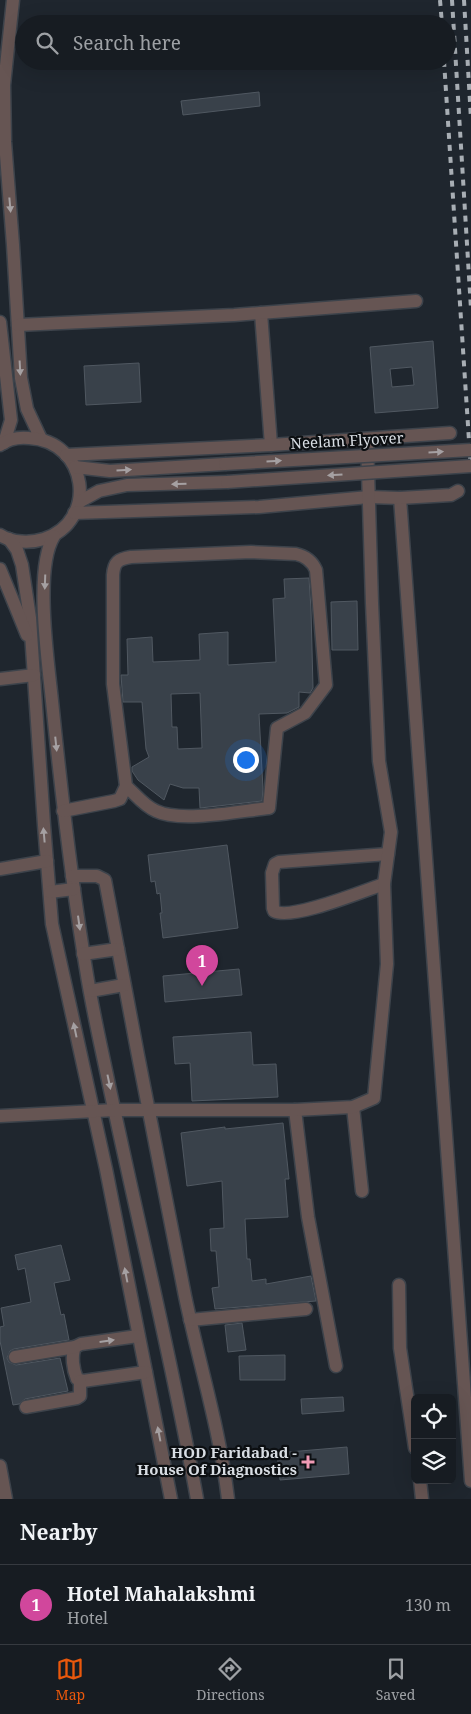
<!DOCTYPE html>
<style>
body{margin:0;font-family:"Noto Serif",serif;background:#24292f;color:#f1f3f6}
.controls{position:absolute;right:15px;bottom:15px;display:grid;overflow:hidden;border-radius:8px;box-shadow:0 5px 20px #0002}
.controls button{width:45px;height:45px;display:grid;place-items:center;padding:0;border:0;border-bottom:1px solid #363a40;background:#171c22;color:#f1f3f6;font:25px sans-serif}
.you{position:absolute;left:245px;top:759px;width:18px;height:18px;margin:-12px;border:4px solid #fff;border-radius:50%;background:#1a73e8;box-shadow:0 0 0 8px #1a73e833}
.badge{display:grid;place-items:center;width:32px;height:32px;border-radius:50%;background:#ea580c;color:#fff;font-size:16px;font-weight:700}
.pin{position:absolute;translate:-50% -41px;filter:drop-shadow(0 1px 2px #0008)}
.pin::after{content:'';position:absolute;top:26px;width:18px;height:15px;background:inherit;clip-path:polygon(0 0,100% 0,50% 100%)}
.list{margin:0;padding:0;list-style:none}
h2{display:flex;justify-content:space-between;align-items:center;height:65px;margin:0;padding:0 20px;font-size:21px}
h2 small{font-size:16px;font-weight:400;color:#9ea1a5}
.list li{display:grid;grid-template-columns:32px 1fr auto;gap:15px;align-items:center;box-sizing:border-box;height:80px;padding:0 20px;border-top:1px solid #363a40}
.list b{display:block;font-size:19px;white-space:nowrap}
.list p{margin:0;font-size:16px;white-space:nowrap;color:#9ea1a5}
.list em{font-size:16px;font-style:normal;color:#9ea1a5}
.icon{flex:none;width:28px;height:28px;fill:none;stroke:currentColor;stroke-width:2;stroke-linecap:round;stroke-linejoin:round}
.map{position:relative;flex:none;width:471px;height:1499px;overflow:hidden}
.search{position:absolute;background:#171c22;box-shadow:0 5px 20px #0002;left:15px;right:15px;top:15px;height:55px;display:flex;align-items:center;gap:12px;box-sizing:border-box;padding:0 18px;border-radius:28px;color:#9ea1a5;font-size:19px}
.sheet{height:145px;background:#171c22}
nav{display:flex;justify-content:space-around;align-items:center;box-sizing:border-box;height:70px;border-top:1px solid #363a40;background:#171c22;font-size:14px;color:#9ea1a5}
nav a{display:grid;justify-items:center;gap:2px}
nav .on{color:#ea580c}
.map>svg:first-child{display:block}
.building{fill:#39414a;stroke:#505861;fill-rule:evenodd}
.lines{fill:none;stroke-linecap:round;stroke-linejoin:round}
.minor-casing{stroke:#3d434b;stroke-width:15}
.minor{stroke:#665553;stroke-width:12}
.rail{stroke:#a8aeb4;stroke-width:4;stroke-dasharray:6 6;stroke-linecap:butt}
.minor-bridge-casing{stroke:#3d434b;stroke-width:15;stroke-linecap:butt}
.minor-bridge{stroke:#665553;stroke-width:12}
.oneway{fill:#a5a0a2}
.poi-dot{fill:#f09ab5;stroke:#0c0f12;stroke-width:2}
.labels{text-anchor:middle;stroke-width:4.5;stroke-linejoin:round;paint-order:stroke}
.street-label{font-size:15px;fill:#d8dde3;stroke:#0c0f12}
.poi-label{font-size:15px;font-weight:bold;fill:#d8dde3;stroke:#0c0f12;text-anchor:end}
</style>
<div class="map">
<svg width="471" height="1499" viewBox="0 0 471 1499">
<rect width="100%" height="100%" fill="#1f262e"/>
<g class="building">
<path d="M259 92 260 106 183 115 181 101Z"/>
<path d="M433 341 438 408 375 413 370 347ZM412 367 414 385 392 387 390 369Z"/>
<path d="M139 363 141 402 86 405 84 366Z"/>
<path d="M309 578 311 610 313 688 310 693 299 692V707L287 713 259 714 263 789 262 801 200 808 199 788H183L170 784 164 800 138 780 132 771V767L149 757 146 749 142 702H123L121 675H128L127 639 152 637 153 662 200 660 199 634 228 632V665L276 662 273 599 285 598 284 579ZM200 693 202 748 178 749 177 727H172L171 694Z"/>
<path d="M357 601 358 650H332L331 602Z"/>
<path d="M227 845 238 928 163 938 160 913H162L160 893 157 894 155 881 151 882 148 855Z"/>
<path d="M239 969 242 995 165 1002 163 976Z"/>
<path d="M251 1032 253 1065 276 1064 278 1097 192 1101 190 1063 175 1064 173 1037Z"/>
<path d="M283 1123 289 1179H285L288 1217 245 1219 247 1259H250L252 1281 266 1279V1284L311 1276 316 1301 215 1309 212 1288 219 1287 216 1251H211L210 1229 224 1228 222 1181 187 1186 181 1133 225 1127V1129Z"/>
<path d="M61 1245 70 1280 54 1283 61 1315 64 1314 69 1340 14 1349 10 1351 7 1358 9 1362 16 1365 60 1358 68 1391 25 1399 19 1404 13 1405 0 1341V1327L4 1326 1 1308 31 1302 25 1268 18 1270 15 1255Z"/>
<path d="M242 1323 246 1350 228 1352 225 1325Z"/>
<path d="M285 1355V1380H240L239 1356Z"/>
<path d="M343 1397 344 1411 302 1414 301 1399Z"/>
<path d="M347 1447 349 1474 280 1480 277 1453Z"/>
</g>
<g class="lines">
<defs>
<g id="minor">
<path d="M13 0 4 85 5 142 13 245 21 378 27 409 41 439"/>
<path d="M261 313 271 445"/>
<path d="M0 322 11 420 4 443"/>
<path d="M18 325 234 315 416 301"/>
<path d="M0 445C8 439 19 437 29 438 88 441 99 521 44 539 31 543 12 543 0 535"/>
<path d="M66 455 271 445 450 433"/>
<path d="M75 467 110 471 225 464"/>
<path d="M400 498 471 1481"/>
<path d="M79 502 99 491 127 485 227 482"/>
<path d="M74 513 259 507 369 497 400 498 451 495 458 491"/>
<path d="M54 536C34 568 48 661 52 701 61 790 71 880 86 969 92 1008 101 1046 109 1085 138 1223 172 1360 197 1499"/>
<path d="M9 539 17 550 22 565 30 618 44 825 52 924 106 1169 171 1499"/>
<path d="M0 569 27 635"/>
<path d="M0 679 34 675"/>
<path d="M63 811 114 801 120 799 126 786 113 684V575C114 562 118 559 131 557L251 552 296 554C305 556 312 561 316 570L326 685 305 713 277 728 269 808C240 811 181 823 156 811 144 806 135 794 126 786"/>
<path d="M0 869 47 861"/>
<path d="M72 876H97L105 880C131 1019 157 1157 185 1296 199 1363 220 1430 228 1499"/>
<path d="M384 884C363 891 291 921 274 911L273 908 272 873 275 864 279 862 388 854"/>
<path d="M50 892 74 889"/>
<path d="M83 954 118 949"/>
<path d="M90 991 124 985"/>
<path d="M353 1107 362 1191"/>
<path d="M295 1110 308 1217 336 1366"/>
<path d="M0 1116 115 1110H295L353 1107 374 1098 387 964 384 884 391 832 379 761 372 603 367 439"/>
<path d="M399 1285 400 1348 415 1448"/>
<path d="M190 1320 306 1309"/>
<path d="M138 1336 81 1344 75 1347C71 1356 73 1369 77 1379L83 1381 146 1372"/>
<path d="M15 1357 75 1347"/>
<path d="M26 1407 77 1398 80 1396V1381"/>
<path d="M0 1466 6 1499"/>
<path d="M420 1480 422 1499"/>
</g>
</defs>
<use href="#minor" class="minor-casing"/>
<use href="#minor" class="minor"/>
<g class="rail">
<path d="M440 0 442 24"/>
<path d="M452 0 471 309"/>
<path d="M464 0 471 119"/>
<path d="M444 61 471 471"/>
</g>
<defs>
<g id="minor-bridge">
<path d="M225 464 471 450"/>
<path d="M227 482 471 466"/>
</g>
</defs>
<use href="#minor-bridge" class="minor-bridge-casing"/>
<use href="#minor-bridge" class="minor-bridge"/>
</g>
<defs><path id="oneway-solid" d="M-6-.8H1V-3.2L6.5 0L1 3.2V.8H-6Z" transform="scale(1.25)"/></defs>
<g class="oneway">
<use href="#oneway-solid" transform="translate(10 205) rotate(85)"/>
<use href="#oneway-solid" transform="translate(20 368) rotate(87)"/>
<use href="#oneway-solid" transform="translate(436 452) rotate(-3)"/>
<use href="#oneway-solid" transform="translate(274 461) rotate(-3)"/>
<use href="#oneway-solid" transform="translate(124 470) rotate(-3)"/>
<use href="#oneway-solid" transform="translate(335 475) rotate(176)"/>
<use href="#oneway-solid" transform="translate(179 484) rotate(178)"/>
<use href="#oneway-solid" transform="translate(45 582) rotate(92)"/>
<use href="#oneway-solid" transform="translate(56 744) rotate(84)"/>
<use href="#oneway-solid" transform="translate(44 835) rotate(-95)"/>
<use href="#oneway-solid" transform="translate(79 923) rotate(82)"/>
<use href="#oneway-solid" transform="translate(75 1030) rotate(-102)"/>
<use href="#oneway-solid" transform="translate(109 1082) rotate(78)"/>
<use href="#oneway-solid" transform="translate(126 1275) rotate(-101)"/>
<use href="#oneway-solid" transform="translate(107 1341) rotate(-8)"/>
<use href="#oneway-solid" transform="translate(159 1434) rotate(-101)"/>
</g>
<path class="poi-dot" d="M305.5 1454.5h5v5h5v5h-5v5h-5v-5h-5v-5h5z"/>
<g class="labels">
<g class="street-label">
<text transform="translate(347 441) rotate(-3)" y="5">Neelam Flyover</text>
</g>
<g class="poi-label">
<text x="297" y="1458">HOD Faridabad -<tspan x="297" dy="17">House Of Diagnostics</tspan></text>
</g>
</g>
</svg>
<div class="controls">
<button><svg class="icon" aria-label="locate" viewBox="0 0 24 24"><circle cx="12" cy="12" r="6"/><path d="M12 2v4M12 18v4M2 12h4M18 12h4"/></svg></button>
<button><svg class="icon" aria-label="layers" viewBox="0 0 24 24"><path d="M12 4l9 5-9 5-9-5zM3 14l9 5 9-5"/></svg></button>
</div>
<div class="you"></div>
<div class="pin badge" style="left:202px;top:986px;background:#d1479c">1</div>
<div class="search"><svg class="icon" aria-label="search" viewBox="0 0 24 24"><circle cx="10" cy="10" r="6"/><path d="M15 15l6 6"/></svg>Search here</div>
</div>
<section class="sheet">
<h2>Nearby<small></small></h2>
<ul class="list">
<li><span class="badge" style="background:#d1479c">1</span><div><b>Hotel Mahalakshmi</b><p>Hotel</p></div><em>130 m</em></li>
</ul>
</section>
<nav>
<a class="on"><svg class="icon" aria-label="map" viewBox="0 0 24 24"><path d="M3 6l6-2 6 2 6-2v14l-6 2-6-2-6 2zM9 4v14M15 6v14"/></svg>Map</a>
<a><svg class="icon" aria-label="directions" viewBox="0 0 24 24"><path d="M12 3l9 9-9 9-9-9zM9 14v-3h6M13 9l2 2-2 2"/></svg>Directions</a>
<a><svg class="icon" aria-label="saved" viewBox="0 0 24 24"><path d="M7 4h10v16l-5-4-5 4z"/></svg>Saved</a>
</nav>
